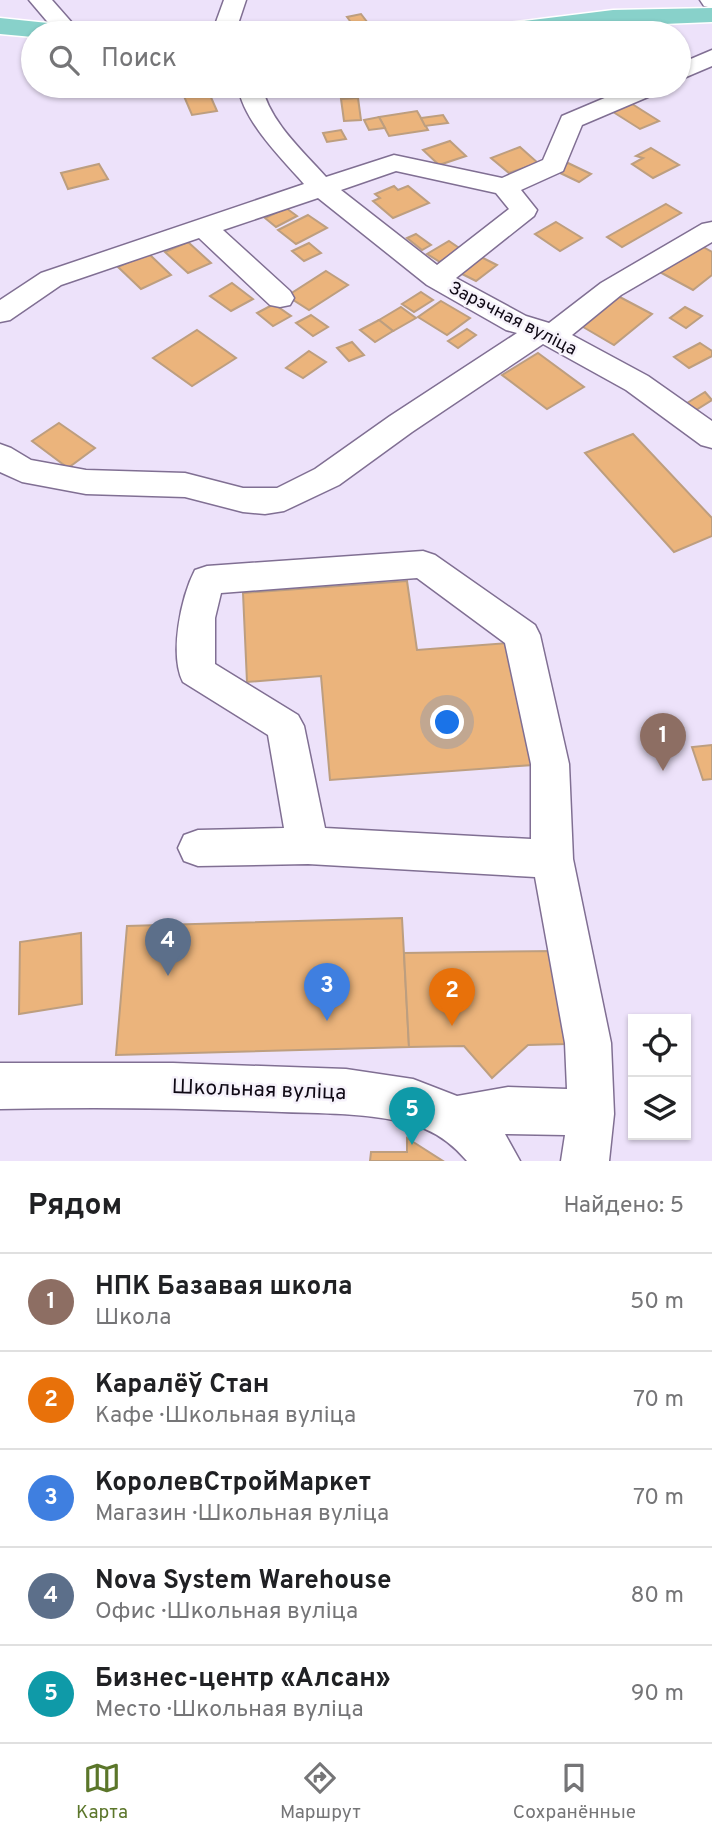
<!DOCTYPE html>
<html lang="ru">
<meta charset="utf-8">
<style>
body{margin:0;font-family:Overpass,sans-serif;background:#f2f2f2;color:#202124}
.controls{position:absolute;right:21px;bottom:21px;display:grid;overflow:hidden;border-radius:0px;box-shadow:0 2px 5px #0004}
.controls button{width:63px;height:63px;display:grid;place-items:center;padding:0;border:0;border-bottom:2px solid #e0e0e0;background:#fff;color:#202124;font:35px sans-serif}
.you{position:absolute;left:448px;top:723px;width:24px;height:24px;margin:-18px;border:5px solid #fff;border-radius:50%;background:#1a73e8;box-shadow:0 0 0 10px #1a73e833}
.badge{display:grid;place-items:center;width:46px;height:46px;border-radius:50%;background:#5b762a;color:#fff;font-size:23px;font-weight:700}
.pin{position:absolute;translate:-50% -58px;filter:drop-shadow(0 2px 4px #0008)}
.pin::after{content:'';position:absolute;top:37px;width:24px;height:21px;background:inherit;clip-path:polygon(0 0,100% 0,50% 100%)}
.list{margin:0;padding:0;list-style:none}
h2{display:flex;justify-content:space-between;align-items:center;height:91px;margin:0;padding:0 28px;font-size:30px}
h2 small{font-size:23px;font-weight:400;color:#757577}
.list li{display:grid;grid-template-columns:46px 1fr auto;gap:21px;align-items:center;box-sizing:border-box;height:98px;padding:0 28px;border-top:2px solid #e0e0e0}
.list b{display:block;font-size:26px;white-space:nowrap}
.list p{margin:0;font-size:23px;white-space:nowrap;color:#757577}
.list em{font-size:23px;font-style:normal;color:#757577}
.icon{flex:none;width:38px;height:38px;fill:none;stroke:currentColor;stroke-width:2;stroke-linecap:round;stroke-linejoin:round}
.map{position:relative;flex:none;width:712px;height:1161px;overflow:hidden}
.search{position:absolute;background:#fff;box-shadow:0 2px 5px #0004;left:21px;right:21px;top:21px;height:77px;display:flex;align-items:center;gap:18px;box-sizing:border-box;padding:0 24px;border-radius:38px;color:#757577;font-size:26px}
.sheet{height:581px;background:#fff}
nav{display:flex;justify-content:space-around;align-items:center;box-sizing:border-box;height:98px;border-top:2px solid #e0e0e0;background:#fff;font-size:19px;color:#757577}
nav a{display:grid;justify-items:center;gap:4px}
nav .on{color:#5b762a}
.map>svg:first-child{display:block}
.building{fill:#ebb47c;stroke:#bd9e7f;stroke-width:2}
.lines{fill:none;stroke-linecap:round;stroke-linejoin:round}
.minor-casing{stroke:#806f93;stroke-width:3}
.major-casing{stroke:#fff;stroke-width:3}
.minor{fill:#fff;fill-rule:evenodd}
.major{fill:#88d1ca;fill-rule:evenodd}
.labels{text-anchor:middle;stroke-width:5;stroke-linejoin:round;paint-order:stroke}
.street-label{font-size:18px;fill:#0f0915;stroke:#f6f2fb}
.near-street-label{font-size:21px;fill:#0f0915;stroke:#f6f2fb}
</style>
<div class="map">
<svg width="712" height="1161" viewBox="0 0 712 1161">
<rect width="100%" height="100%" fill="#ede2fa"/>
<g class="building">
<path d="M361 14 374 31 359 33 347 17Z"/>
<path d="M206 86 217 111 192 115 180 87Z"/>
<path d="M293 86H331L332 89 294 93Z"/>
<path d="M358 98 361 120 344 121 341 99Z"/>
<path d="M629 102 659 121 640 129 610 110Z"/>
<path d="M417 111 428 130 389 136 379 117Z"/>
<path d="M443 115 448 123 425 126 421 118Z"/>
<path d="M379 117 385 128 369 130 364 120Z"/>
<path d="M341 130 346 139 327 142 323 133Z"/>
<path d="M450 141 466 156 439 165 423 150Z"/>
<path d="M520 147 538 163 509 173 491 158Z"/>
<path d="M651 148 679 165 653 178 632 164 643 158 636 156Z"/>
<path d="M568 163 591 174 579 182 556 171Z"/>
<path d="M99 164 108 179 68 189 61 173Z"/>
<path d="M394 186 398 190 408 186 429 203 393 218 373 201 380 198 375 194Z"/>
<path d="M666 204 681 213 622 247 607 237Z"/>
<path d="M286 208 297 216 276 227 265 218Z"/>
<path d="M308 215 327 228 296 244 278 230Z"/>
<path d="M556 222 582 238 560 251 535 234Z"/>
<path d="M416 234 431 245 422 250 407 238Z"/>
<path d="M449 241 462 250 440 262 427 254Z"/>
<path d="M188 242 211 263 188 273 165 252Z"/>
<path d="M309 243 321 253 304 261 292 251Z"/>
<path d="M696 243 712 252V275L693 290 658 271Z"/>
<path d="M148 253 171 275 141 289 118 267Z"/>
<path d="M479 256 497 265 476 281 458 272Z"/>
<path d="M326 271 348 285 309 310 287 296Z"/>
<path d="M232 283 253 299 231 311 210 296Z"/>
<path d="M421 292 433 300 414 312 402 304Z"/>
<path d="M616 295 652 314 614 345 578 324Z"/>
<path d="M441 301 470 318 447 335 418 317Z"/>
<path d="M274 304 291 316 273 326 257 313Z"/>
<path d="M401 307 416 318 393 331 379 320Z"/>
<path d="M685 307 702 316 686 328 670 318Z"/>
<path d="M311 315 328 327 313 336 296 323Z"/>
<path d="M379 320 393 331 375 342 360 330Z"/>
<path d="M467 329 476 335 458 348 448 341Z"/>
<path d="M197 330 236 358 192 386 153 358Z"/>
<path d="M352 342 364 355 349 361 337 348Z"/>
<path d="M700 343 712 351V356L689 368 674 357Z"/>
<path d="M309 351 326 362 303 378 286 368Z"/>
<path d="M538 353 584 387 547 409 502 375Z"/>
<path d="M705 392 712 400 696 410 687 403Z"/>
<path d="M59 423 95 448 68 468 32 441Z"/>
<path d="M633 434 712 518V536L674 552 585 453Z"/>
<path d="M407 581 417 650 508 643 533 765 330 780 321 676 247 682 243 593Z"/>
<path d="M712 745V779L703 780 692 747Z"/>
<path d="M402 918 409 1047 116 1055 127 926Z"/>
<path d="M81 933 82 1004 19 1014 20 942Z"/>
<path d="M555 951 566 1044 528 1045 492 1078 464 1046 409 1047 404 953Z"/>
<path d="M407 1138 443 1161H370L371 1152H407Z"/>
</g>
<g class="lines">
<defs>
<g id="minor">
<path d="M29 0H52L81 33H57Z"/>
<path d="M224 0H246L235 33H212Z"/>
<path d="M700 0H712V8L704 6Z"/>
<path d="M712 50V66L679 80V64Z"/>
<path d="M238 86H262C269 121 303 151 326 177L394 155 502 178 543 160 562 116 633 86H665L662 91 582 125 563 171 521 190 537 210 534 216 456 278 526 316 549 323 601 283 702 224 712 222V242L621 295 572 335 648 376 712 421V448L701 445 626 390 543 344 412 432 339 485 284 511 265 514 243 512 185 497 86 494 22 482 0 472V444L11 448 31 460 86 470 185 473 243 488H277L315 469 390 416 517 333 506 330 427 285 318 198 223 230 290 291 294 298 290 305 280 307 270 305 199 238 61 285 10 320 0 322V300L41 273 304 184C282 159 243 121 238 86ZM396 171 496 193 509 209 437 265 341 190Z"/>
<path d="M423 551 435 555 535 625 540 635 569 764 573 859 611 1043 614 1114 609 1161H561L565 1135 505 1134 520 1161H467C455 1147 442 1136 425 1129 380 1112 329 1114 282 1112 188 1108 94 1107 0 1109V1063H173L346 1069 413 1079 457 1096 508 1087 567 1089 565 1043 535 877 308 864 198 866 184 861 178 848 184 835 198 830 284 828 268 735 183 682C169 655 181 597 195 570L207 566ZM417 578 505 643 531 764V839L325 828 304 726 298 715 215 664V618L221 593Z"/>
</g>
<g id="major">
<path d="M712 8V22L613 26 551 33H478L482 28 491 25 613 10Z"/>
<path d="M0 18 67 25 76 28 80 33H33V37L0 34Z"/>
</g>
</defs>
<use href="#minor" class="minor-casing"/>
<use href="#major" class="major-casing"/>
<use href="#minor" class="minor"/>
<use href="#major" class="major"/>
</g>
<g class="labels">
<g class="street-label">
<text transform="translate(513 318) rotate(27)" y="6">Зарэчная вуліца</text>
</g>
<g class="near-street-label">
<text transform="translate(259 1089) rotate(2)" y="7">Школьная вуліца</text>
</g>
</g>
</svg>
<div class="controls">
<button><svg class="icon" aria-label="locate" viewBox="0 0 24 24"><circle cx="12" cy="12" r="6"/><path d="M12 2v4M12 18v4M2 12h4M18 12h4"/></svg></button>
<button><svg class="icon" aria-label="layers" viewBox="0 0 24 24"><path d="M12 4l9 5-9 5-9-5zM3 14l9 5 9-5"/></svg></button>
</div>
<div class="you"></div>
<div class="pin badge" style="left:663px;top:771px;background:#8d6e63">1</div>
<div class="pin badge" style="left:452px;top:1026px;background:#e8710a">2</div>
<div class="pin badge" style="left:327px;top:1021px;background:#3f7fe0">3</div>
<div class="pin badge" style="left:168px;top:976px;background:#5c6f8a">4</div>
<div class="pin badge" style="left:412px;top:1145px;background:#0f9aa8">5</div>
<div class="search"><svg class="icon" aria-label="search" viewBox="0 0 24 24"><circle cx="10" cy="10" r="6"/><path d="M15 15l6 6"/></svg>Поиск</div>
</div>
<section class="sheet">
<h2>Рядом<small>Найдено: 5</small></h2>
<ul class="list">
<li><span class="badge" style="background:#8d6e63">1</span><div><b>НПК Базавая школа</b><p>Школа</p></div><em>50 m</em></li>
<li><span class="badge" style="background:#e8710a">2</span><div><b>Каралёў Стан</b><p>Кафе · Школьная вуліца</p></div><em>70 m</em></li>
<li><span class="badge" style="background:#3f7fe0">3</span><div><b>КоролевСтройМаркет</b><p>Магазин · Школьная вуліца</p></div><em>70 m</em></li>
<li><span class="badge" style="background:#5c6f8a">4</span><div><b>Nova System Warehouse</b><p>Офис · Школьная вуліца</p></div><em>80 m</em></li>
<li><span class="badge" style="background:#0f9aa8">5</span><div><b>Бизнес-центр «Алсан»</b><p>Место · Школьная вуліца</p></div><em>90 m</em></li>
</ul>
</section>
<nav>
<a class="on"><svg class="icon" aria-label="map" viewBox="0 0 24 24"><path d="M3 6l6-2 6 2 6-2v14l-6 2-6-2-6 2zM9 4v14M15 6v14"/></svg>Карта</a>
<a><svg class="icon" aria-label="directions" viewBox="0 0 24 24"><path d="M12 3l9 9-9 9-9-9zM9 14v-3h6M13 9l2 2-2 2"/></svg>Маршрут</a>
<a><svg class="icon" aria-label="saved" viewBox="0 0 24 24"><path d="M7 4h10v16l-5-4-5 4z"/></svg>Сохранённые</a>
</nav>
